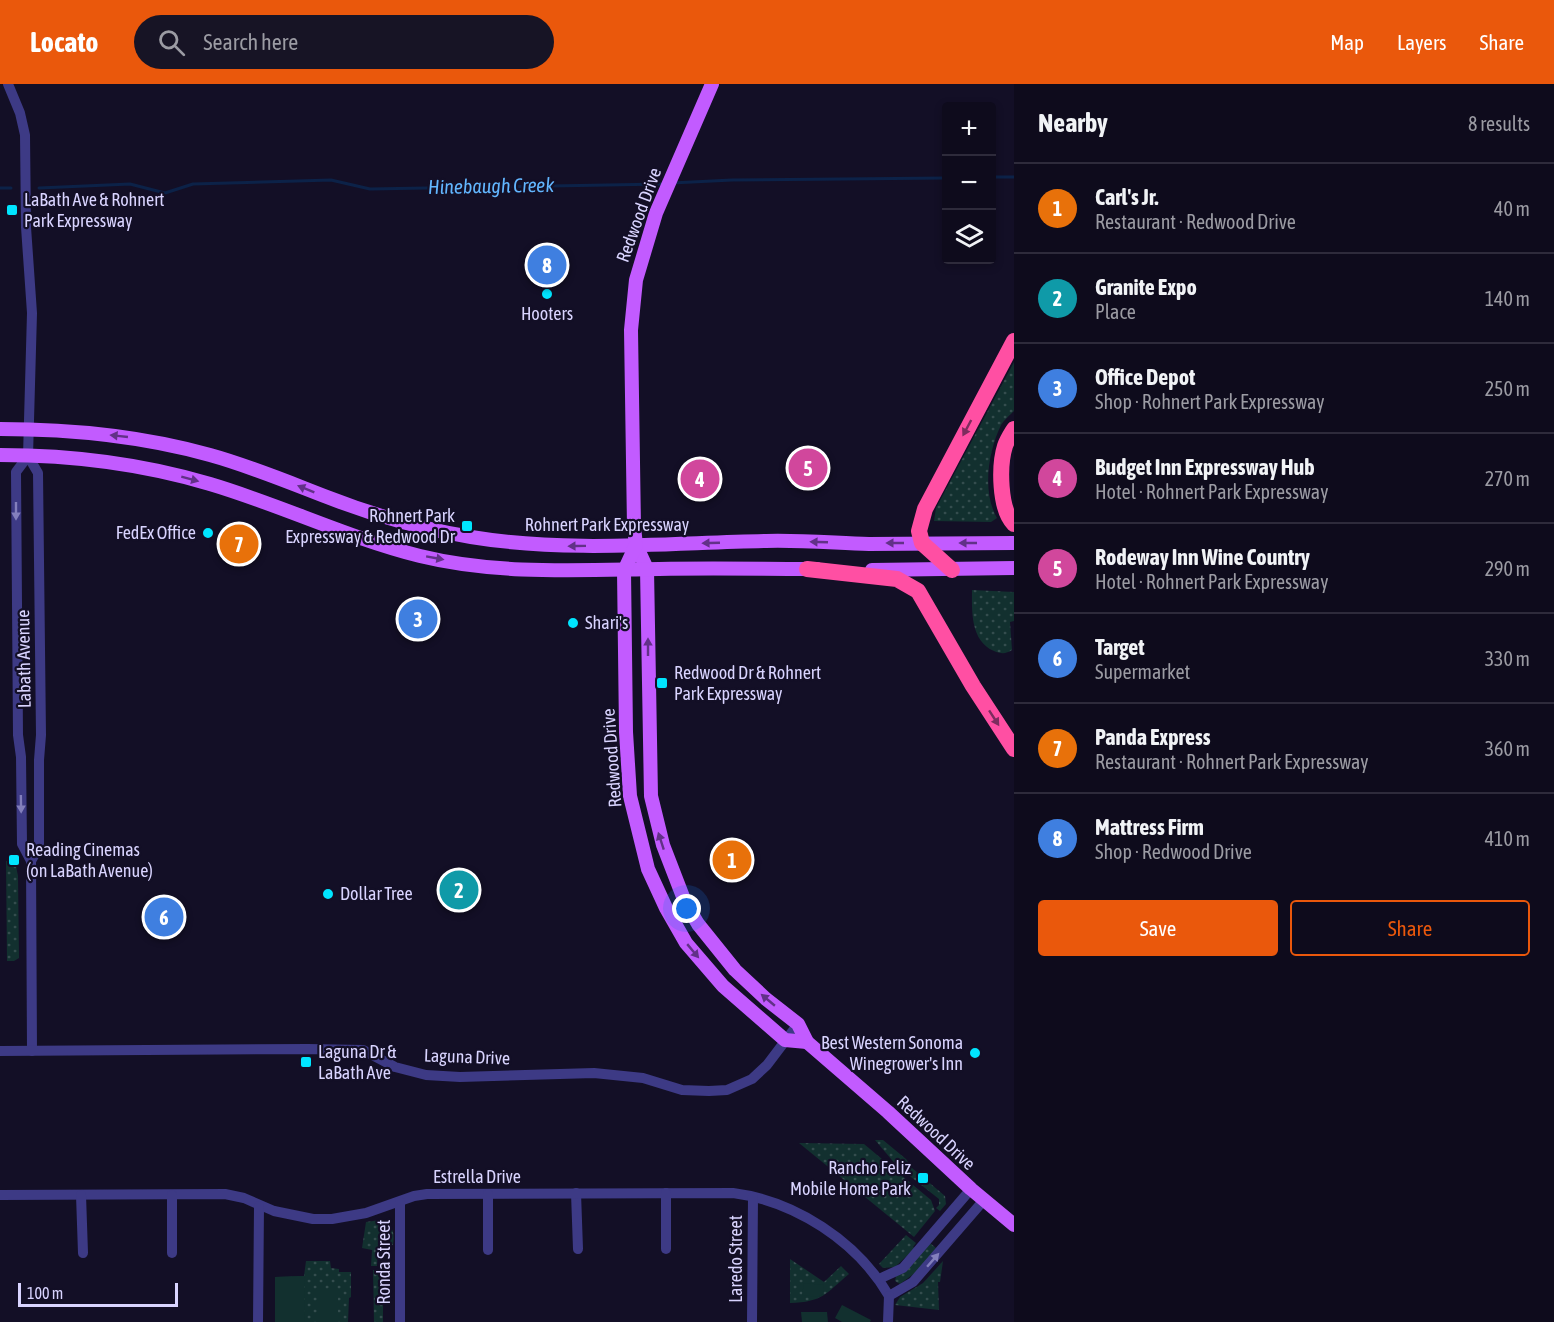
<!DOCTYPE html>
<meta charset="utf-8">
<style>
body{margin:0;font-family:"Asap Condensed",sans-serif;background:#171425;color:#f1f3f6}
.controls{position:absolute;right:18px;top:18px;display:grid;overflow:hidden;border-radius:6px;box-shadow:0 3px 9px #0003}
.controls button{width:54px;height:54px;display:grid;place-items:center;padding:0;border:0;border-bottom:2px solid #2e2b3b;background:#0e0b1c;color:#f1f3f6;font:30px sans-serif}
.scale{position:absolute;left:18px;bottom:15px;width:160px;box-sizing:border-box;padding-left:6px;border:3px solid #d9d4ff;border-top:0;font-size:16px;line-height:21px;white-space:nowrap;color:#d9d4ff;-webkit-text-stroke:4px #130f26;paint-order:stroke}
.you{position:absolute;left:687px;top:825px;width:21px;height:21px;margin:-15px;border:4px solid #fff;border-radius:50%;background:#1a73e8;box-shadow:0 0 0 9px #1a73e833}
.badge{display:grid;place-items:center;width:39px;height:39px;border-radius:50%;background:#ea580c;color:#fff;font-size:20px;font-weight:700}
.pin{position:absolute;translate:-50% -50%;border:3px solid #fff;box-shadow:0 2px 6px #0006}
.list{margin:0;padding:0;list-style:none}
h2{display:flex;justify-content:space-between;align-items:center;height:78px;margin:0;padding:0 24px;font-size:26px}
h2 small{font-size:20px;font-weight:400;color:#9b9ba3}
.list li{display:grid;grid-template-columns:39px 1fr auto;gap:18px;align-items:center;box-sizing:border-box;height:90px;padding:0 24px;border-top:2px solid #2e2b3b}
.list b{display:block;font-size:22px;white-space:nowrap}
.list p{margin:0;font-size:20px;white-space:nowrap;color:#9b9ba3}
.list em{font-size:20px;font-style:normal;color:#9b9ba3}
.actions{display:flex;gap:12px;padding:18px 24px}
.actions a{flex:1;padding:14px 0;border:2px solid #ea580c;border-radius:6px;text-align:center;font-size:21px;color:#ea580c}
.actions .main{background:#ea580c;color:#fff}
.icon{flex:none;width:33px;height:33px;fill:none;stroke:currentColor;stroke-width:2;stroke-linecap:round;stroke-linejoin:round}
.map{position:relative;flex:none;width:1014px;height:1238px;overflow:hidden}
header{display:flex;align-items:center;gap:36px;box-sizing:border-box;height:84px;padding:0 30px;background:#ea580c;color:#fff}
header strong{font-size:28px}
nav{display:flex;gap:33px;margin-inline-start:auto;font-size:21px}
.search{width:420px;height:54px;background:#171425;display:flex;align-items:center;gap:15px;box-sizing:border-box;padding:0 21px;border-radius:33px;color:#9b9ba3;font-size:22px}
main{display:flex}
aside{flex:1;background:#0e0b1c}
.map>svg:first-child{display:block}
.grass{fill:url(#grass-dots)}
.park{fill:#12302f}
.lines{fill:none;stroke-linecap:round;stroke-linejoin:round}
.stream{stroke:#0c2248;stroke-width:3}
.minor{stroke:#3d3a85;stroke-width:10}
.major{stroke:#c25bff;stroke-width:14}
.highway{stroke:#ff4fa3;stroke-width:16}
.oneway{fill:#7d2c5e}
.oneway2{fill:#623188}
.oneway3{fill:#837fbc}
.poi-dot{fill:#00e5ff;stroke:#130f26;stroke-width:2}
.labels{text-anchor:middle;stroke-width:4.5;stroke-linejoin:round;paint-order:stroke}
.poi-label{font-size:18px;fill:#d9d4ff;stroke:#130f26;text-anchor:start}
.street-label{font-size:18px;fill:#d9d4ff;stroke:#130f26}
.water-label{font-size:20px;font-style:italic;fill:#62b6ff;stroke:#130f26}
</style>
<header>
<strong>Locato</strong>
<div class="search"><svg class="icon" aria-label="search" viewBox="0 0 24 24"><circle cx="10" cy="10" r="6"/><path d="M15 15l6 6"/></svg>Search here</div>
<nav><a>Map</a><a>Layers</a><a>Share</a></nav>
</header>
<main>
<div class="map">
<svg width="1014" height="1238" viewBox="0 0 1014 1238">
<defs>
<pattern id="grass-dots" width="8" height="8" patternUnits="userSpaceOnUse" patternTransform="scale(1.5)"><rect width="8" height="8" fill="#12302f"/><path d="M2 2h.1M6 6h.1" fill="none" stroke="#344d4e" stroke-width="1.8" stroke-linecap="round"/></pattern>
</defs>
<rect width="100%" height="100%" fill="#130f26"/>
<g class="grass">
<path d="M1014 278V327C1010 331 1004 336 1001 341 988 368 982 408 997 434L991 438 934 437 936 424Z"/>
<path d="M972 506 1014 508V537L1010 538 1012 566C1006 570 1001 570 994 567 970 557 972 526 972 506Z"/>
<path d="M6 777H15L18 792 19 874 14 877H7Z"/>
<path d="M875 1056H883L906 1075 912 1084 945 1112 946 1120 940 1127 936 1124 939 1121V1115L897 1082Z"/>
<path d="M799 1059 864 1060 931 1116 935 1127 914 1153Z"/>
<path d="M380 1136C393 1140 395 1149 393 1161L378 1162 377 1182H371L372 1166 362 1164 366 1138Z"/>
<path d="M906 1151 916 1159 913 1163 915 1164 895 1183 883 1184 879 1180Z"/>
<path d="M930 1159 936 1164 919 1186 900 1200 895 1197 896 1192Z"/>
<path d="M790 1175 824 1198 841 1182 849 1190C825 1210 823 1218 790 1219Z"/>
<path d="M306 1177H330L331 1184 339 1185V1188H351V1213L349 1214 348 1238H275V1193L304 1192Z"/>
<path d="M943 1177 940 1198H938L939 1226 895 1221 900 1213 923 1199Z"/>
<path d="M373 1186H383V1238H374Z"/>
</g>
<g class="park">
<path d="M304 1192 305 1238H275V1193Z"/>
<path d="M804 1199 824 1201 823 1210 818 1213 802 1211Z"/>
<rect x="318" y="1207" width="20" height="31"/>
<path d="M842 1221 871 1236 870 1238H842L835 1234Z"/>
<path d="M801 1228H827L828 1238H802Z"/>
</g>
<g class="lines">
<g class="stream">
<path d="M992 93H1014"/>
<path d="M672 99 732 96 946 94"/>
<path d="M0 104H11"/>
<path d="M39 104 130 100 165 109 193 100 331 96 370 105 663 100"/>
</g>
<g class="minor">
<path d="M8 0 20 29 25 51 26 143 32 229 28 372 38 389 41 651 39 676V763L31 777"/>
<path d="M28 372 16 388 18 651 21 673 22 760 31 777 32 967"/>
<path d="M0 967 308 965 363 966 395 983 426 991 460 993 594 989 643 994 682 1006 709 1007 727 1006 752 995 767 981 798 940"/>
<path d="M576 1109 578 1165"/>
<path d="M0 1111 225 1110 244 1114 274 1127 313 1135H332L366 1129 414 1112 427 1110 733 1109C795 1117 857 1157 889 1212"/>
<path d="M81 1111 83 1169"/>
<path d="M172 1111V1169"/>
<path d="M400 1118V1238"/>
<path d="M666 1165V1109"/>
<path d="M488 1166V1110"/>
<path d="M879 1195 903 1184 971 1105"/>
<path d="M889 1212 913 1198 984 1116"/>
<path d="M258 1238 259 1122"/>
<path d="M752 1238 753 1113"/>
<path d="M888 1238 889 1212"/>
</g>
<g class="major">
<path d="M712 0 656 129 636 196 631 246 634 443 636 461 647 485 651 712 663 761 685 818 698 840 735 886 766 915 798 940 807 958 888 1028 971 1105 1014 1141"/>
<path d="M0 345C71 345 142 352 210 371 250 382 288 398 327 413 373 431 422 445 471 453 568 469 668 459 766 457 800 456 835 459 869 460 917 460 966 459 1014 459"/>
<path d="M0 371C70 371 143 380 210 400 281 421 348 454 420 472 497 491 580 486 659 485 711 484 764 485 817 485"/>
<path d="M636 461 624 487 626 648 630 712 648 785 666 824 686 859 723 902 785 956 807 958"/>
<path d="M872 486 1014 484"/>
</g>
<g class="highway">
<path d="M1014 345C1011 350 1007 356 1005 362 999 381 999 425 1014 440"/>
<path d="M807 485 897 495 918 507 973 602 1014 665"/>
<path d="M952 486 922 459 919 447 925 425 1014 257"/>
</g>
</g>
<defs><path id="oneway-solid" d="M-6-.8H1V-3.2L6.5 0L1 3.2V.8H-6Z" transform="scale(1.5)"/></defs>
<g class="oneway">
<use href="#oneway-solid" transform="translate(967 344) rotate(118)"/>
<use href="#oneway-solid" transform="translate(994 634) rotate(57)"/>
</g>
<g class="oneway2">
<use href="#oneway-solid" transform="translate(119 352) rotate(-174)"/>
<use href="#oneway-solid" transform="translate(190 395) rotate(15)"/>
<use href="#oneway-solid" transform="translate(306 405) rotate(-158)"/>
<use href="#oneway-solid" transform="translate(819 458) rotate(-178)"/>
<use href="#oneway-solid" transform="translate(711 459) rotate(178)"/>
<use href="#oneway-solid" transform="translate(895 459) rotate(180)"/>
<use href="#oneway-solid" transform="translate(968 459) rotate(180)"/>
<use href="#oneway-solid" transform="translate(577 462) rotate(179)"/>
<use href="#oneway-solid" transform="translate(435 474) rotate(10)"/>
<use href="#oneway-solid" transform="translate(648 563) rotate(-90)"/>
<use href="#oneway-solid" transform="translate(661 757) rotate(-108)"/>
<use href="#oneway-solid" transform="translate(693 867) rotate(50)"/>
<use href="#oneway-solid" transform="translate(768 916) rotate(-140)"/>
</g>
<g class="oneway3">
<use href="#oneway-solid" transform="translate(16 427) rotate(90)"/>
<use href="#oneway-solid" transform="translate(21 720) rotate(89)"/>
<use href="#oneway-solid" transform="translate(933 1176) rotate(-49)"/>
</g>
<g class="poi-dot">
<rect x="6" y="120" width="12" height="12" rx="3"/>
<circle cx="547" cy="210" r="6"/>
<rect x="461" y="436" width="12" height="12" rx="3"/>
<circle cx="208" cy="449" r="6"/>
<circle cx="573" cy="539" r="6"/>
<rect x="656" y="593" width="12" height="12" rx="3"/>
<rect x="8" y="770" width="12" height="12" rx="3"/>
<circle cx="328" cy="810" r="6"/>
<circle cx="975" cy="969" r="6"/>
<rect x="300" y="972" width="12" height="12" rx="3"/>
<rect x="917" y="1088" width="12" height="12" rx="3"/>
</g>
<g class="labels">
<g class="poi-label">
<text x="24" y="122">LaBath Ave &amp; Rohnert<tspan x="24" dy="21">Park Expressway</tspan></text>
<text x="547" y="236" text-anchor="middle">Hooters</text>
<text x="455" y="438" text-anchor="end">Rohnert Park<tspan x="455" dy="21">Expressway &amp; Redwood Dr</tspan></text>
<text x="196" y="455" text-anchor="end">FedEx Office</text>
<text x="585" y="545">Shari's</text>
<text x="674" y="595">Redwood Dr &amp; Rohnert<tspan x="674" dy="21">Park Expressway</tspan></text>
<text x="26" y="772">Reading Cinemas<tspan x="26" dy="21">(on LaBath Avenue)</tspan></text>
<text x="340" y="816">Dollar Tree</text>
<text x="963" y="965" text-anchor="end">Best Western Sonoma<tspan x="963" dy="21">Winegrower's Inn</tspan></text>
<text x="318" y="974">Laguna Dr &amp;<tspan x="318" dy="21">LaBath Ave</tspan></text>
<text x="911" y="1090" text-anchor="end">Rancho Feliz<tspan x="911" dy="21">Mobile Home Park</tspan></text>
</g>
<g class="street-label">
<text transform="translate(639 131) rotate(-70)" y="6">Redwood Drive</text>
<text x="607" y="447">Rohnert Park Expressway</text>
<text transform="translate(24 575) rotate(-91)" y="6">Labath Avenue</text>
<text transform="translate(612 674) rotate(-94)" y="6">Redwood Drive</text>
<text transform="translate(467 973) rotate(2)" y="6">Laguna Drive</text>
<text transform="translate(936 1049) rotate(43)" y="6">Redwood Drive</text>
<text x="477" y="1099">Estrella Drive</text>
<text transform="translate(736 1175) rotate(-90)" y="6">Laredo Street</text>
<text transform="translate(384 1178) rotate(-90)" y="6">Ronda Street</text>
</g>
<g class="water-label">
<text transform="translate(491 102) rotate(-1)" y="7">Hinebaugh Creek</text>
</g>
</g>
</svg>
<div class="controls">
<button>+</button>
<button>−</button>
<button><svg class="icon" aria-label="layers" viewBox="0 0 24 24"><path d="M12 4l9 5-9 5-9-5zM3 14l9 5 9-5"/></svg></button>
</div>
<div class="scale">100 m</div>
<div class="you"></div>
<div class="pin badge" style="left:732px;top:776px;background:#e8710a">1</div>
<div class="pin badge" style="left:459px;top:806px;background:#0f9aa8">2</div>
<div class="pin badge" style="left:418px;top:535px;background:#3f7fe0">3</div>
<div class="pin badge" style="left:700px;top:395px;background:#d1479c">4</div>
<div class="pin badge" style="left:808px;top:384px;background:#d1479c">5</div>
<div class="pin badge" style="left:164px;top:833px;background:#3f7fe0">6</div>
<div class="pin badge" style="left:239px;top:460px;background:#e8710a">7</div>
<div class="pin badge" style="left:547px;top:181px;background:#3f7fe0">8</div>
</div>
<aside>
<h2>Nearby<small>8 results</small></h2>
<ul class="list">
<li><span class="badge" style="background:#e8710a">1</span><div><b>Carl's Jr.</b><p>Restaurant · Redwood Drive</p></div><em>40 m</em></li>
<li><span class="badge" style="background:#0f9aa8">2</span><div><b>Granite Expo</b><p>Place</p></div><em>140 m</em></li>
<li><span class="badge" style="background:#3f7fe0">3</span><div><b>Office Depot</b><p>Shop · Rohnert Park Expressway</p></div><em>250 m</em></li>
<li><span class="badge" style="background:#d1479c">4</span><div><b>Budget Inn Expressway Hub</b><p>Hotel · Rohnert Park Expressway</p></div><em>270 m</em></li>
<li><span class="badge" style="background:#d1479c">5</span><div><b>Rodeway Inn Wine Country</b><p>Hotel · Rohnert Park Expressway</p></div><em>290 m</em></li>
<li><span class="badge" style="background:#3f7fe0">6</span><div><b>Target</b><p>Supermarket</p></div><em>330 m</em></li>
<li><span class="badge" style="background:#e8710a">7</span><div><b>Panda Express</b><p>Restaurant · Rohnert Park Expressway</p></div><em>360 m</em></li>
<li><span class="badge" style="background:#3f7fe0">8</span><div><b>Mattress Firm</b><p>Shop · Redwood Drive</p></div><em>410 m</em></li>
</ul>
<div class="actions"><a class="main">Save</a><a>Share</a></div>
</aside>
</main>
